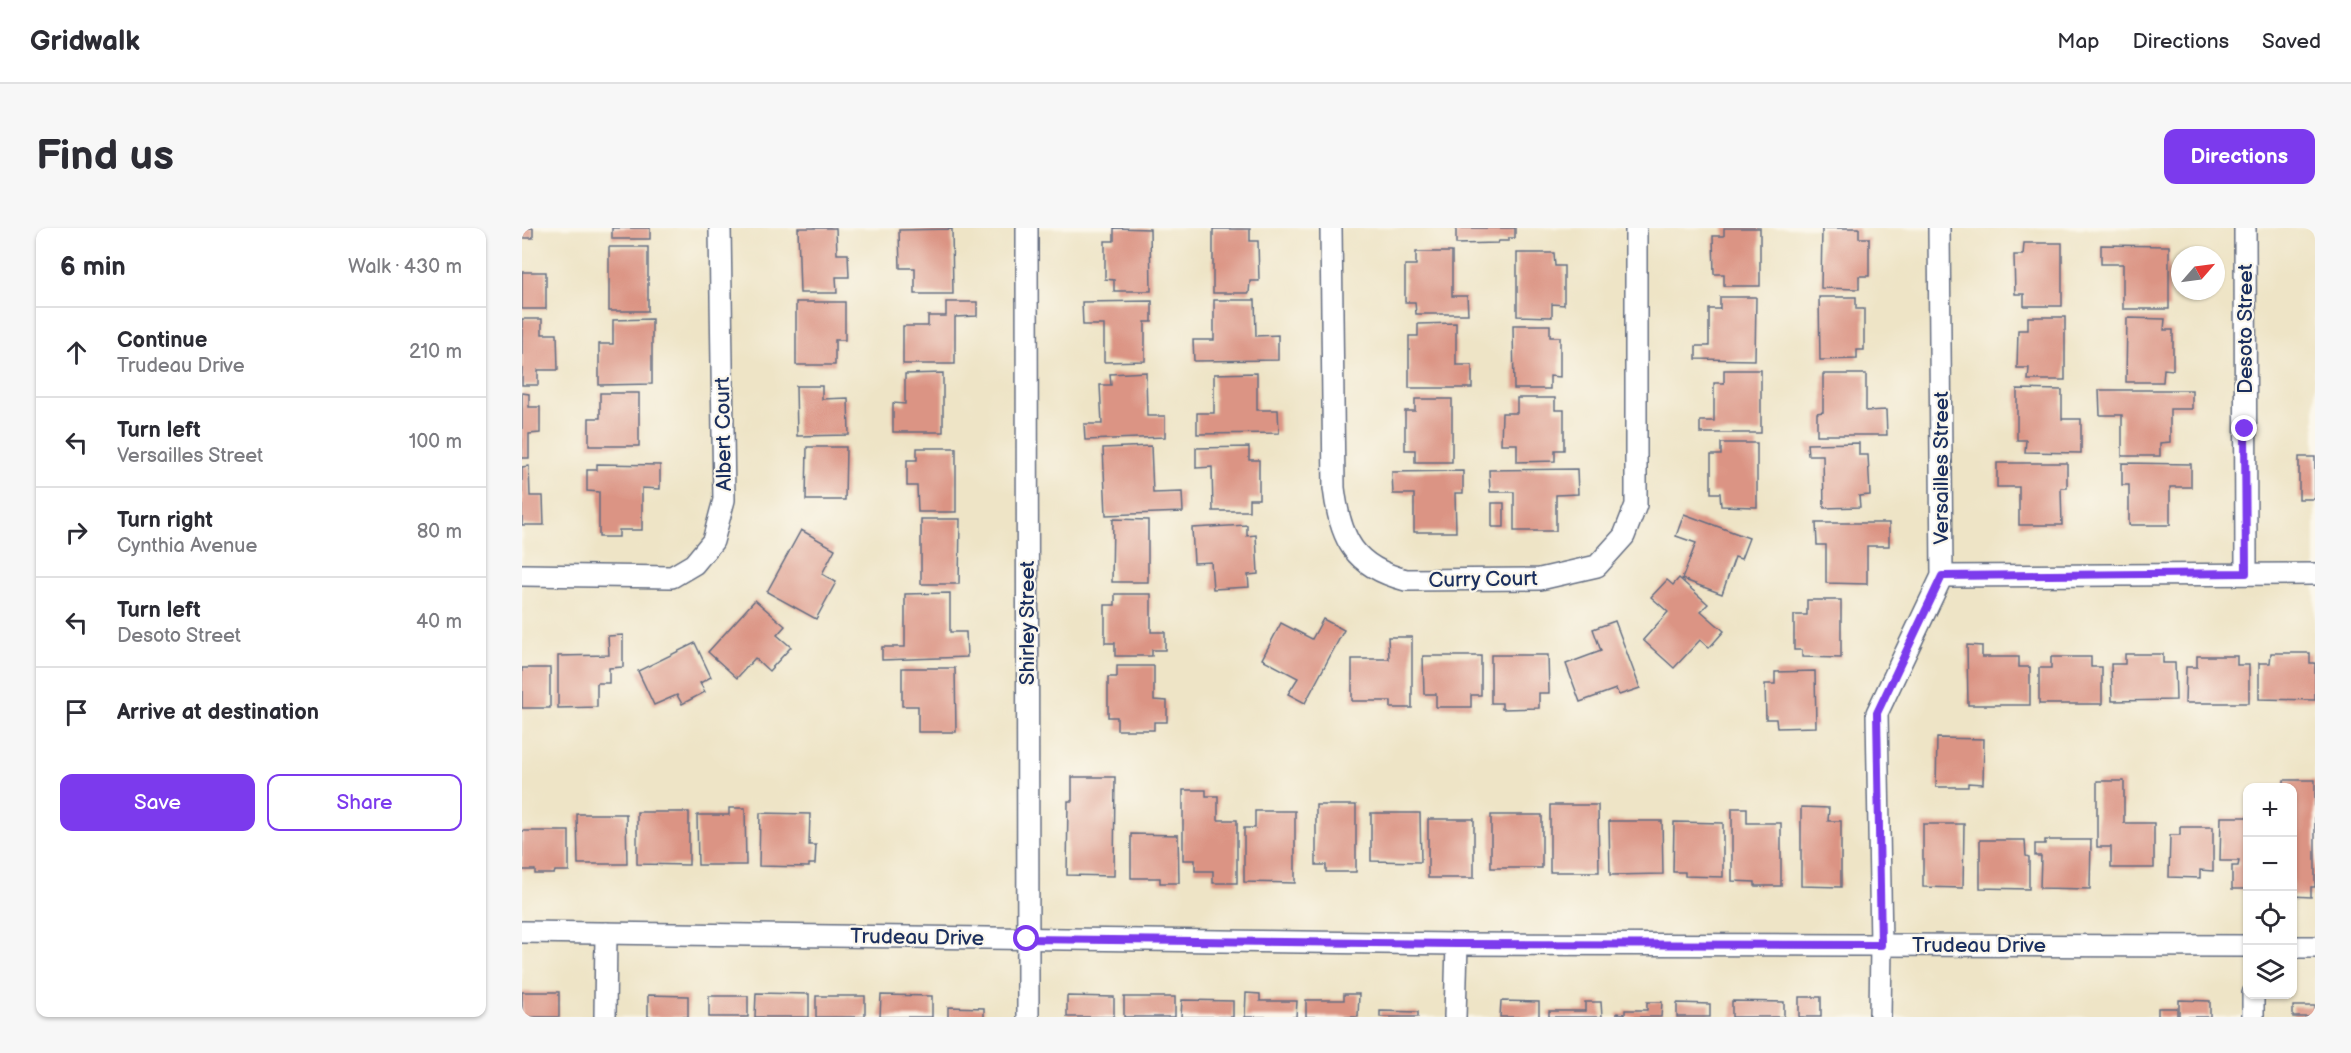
<!DOCTYPE html>
<meta charset="utf-8">
<style>
body{margin:0;font-family:"Balsamiq Sans",sans-serif;background:#f7f7f7;color:#2b2b33}
.controls{position:absolute;right:18px;bottom:18px;display:grid;overflow:hidden;border-radius:12px;box-shadow:0 2px 4px #0004}
.controls button{width:54px;height:54px;display:grid;place-items:center;padding:0;border:0;border-bottom:2px solid #e1e1e2;background:#fff;color:#2b2b33;font:30px sans-serif}
.compass{position:absolute;left:1649px;top:18px;width:54px;height:54px;border-radius:50%;background:#fff;box-shadow:0 2px 4px #0004;rotate:62deg}
.stop{position:absolute;width:18px;height:18px;margin:-14px;border:4px solid #7c3aed;border-radius:50%;background:#fff}
.stop.end{background:#7c3aed;border-color:#fff;box-shadow:0 2px 6px #0008}
.list{margin:0;padding:0;list-style:none}
h2{display:flex;justify-content:space-between;align-items:center;height:78px;margin:0;padding:0 24px;font-size:26px}
h2 small{font-size:20px;font-weight:400;color:#7c7c81}
.list li{display:grid;grid-template-columns:39px 1fr auto;gap:18px;align-items:center;box-sizing:border-box;height:90px;padding:0 24px;border-top:2px solid #e1e1e2}
.list b{display:block;font-size:22px;white-space:nowrap}
.list p{margin:0;font-size:20px;white-space:nowrap;color:#7c7c81}
.list em{font-size:20px;font-style:normal;color:#7c7c81}
.actions{display:flex;gap:12px;padding:18px 24px}
.actions a{flex:1;padding:14px 0;border:2px solid #7c3aed;border-radius:12px;text-align:center;font-size:21px;color:#7c3aed}
.actions .main{background:#7c3aed;color:#fff}
.icon{flex:none;width:33px;height:33px;fill:none;stroke:currentColor;stroke-width:2;stroke-linecap:round;stroke-linejoin:round}
.map{position:relative;flex:none;width:1793px;height:789px;overflow:hidden;border-radius:12px}
header{display:flex;align-items:center;gap:36px;box-sizing:border-box;height:84px;padding:0 30px;background:#fff;border-bottom:2px solid #e1e1e2}
header strong{font-size:28px}
nav{display:flex;gap:33px;margin-inline-start:auto;font-size:21px}
.intro{display:flex;align-items:center;justify-content:space-between;box-sizing:border-box;height:144px;padding:0 36px}
h1{margin:0;font-size:42px}
.button{padding:15px 27px;border-radius:12px;background:#7c3aed;color:#fff;font-size:21px;font-weight:700}
main{display:flex;gap:36px;padding:0 36px}
aside{flex:1;background:#fff;border-radius:12px;box-shadow:0 2px 4px #0004}
.map>svg:first-child{display:block}
.building{fill:#db9484}
.lines{fill:none;stroke-linecap:round;stroke-linejoin:round}
.minor-casing{stroke:#656e82;stroke-width:24}
.minor{stroke:#fff;stroke-width:21}
.route{stroke:#7c3aed;stroke-width:8}
.labels{text-anchor:middle;stroke-width:4.5;stroke-linejoin:round;paint-order:stroke}
.street-label{font-size:21px;fill:#1b2f5e;stroke:#fbf7ec}
</style>
<header>
<strong>Gridwalk</strong>
<nav><a>Map</a><a>Directions</a><a>Saved</a></nav>
</header>
<div class="intro"><h1>Find us</h1><a class="button">Directions</a></div>
<main>
<aside>
<h2>6 min<small>Walk · 430 m</small></h2>
<ul class="list">
<li><svg class="icon" aria-label="ahead" viewBox="0 0 24 24"><path d="M12 20V5M6 11l6-6 6 6"/></svg><div><b>Continue</b><p>Trudeau Drive</p></div><em>210 m</em></li>
<li><svg class="icon" aria-label="left" viewBox="0 0 24 24"><path d="M17 20v-9H6M10 6l-5 5 5 5"/></svg><div><b>Turn left</b><p>Versailles Street</p></div><em>100 m</em></li>
<li><svg class="icon" aria-label="right" viewBox="0 0 24 24"><path d="M7 20v-9h11M14 6l5 5-5 5"/></svg><div><b>Turn right</b><p>Cynthia Avenue</p></div><em>80 m</em></li>
<li><svg class="icon" aria-label="left" viewBox="0 0 24 24"><path d="M17 20v-9H6M10 6l-5 5 5 5"/></svg><div><b>Turn left</b><p>Desoto Street</p></div><em>40 m</em></li>
<li><svg class="icon" aria-label="arrive" viewBox="0 0 24 24"><path d="M6 21V4h12l-3 4 3 4H6"/></svg><div><b>Arrive at destination</b></div></li>
</ul>
<div class="actions"><a class="main">Save</a><a>Share</a></div>
</aside>
<div class="map">
<svg width="1793" height="789" viewBox="0 0 1793 789">
<rect width="100%" height="100%" fill="#fbf7ec"/>
<filter id="ink" filterUnits="userSpaceOnUse"><feTurbulence type="fractalNoise" baseFrequency=".0167" numOctaves="2"/><feDisplacementMap in="SourceGraphic" scale="12" xChannelSelector="R" yChannelSelector="G"/><feConvolveMatrix kernelMatrix="1 2 1 2 8 2 1 2 1" color-interpolation-filters="sRGB"/></filter>
<filter id="wash" filterUnits="userSpaceOnUse"><feTurbulence type="fractalNoise" baseFrequency=".008" numOctaves="4" result="noise"/><feDisplacementMap in="SourceGraphic" scale="24" xChannelSelector="R" yChannelSelector="G"/><feGaussianBlur stdDeviation="1.35" result="paint"/><feColorMatrix in="noise" values="0 0 0 0 0 0 0 0 0 0 0 0 0 0 0 0 0 1.4 0 .05"/><feComposite in="paint" operator="in"/></filter>
<g filter="url(#wash)">
<rect width="100%" height="100%" fill="#eee4c6"/>
<g id="blocks">
<g class="building">
<rect x="0" y="0" width="11" height="10"/>
<rect x="90" y="0" width="38" height="11"/>
<path d="M276 0H314L315 26H326L327 49H314L315 65H278Z"/>
<path d="M592 0 628 1 629 63H592V52L583 51V13H592Z"/>
<path d="M934 0H993V10H987V13H977L976 15 934 16Z"/>
<path d="M1202 0H1238V58H1202V46H1192L1191 8H1202Z"/>
<path d="M1300 0H1337V10H1347V48H1337V61L1299 60Z"/>
<path d="M430 1 431 66H393V40H378L377 2Z"/>
<path d="M691 1H728V13H736L737 53H728L727 65H691Z"/>
<path d="M1502 15H1540V78H1502V66H1493L1492 27H1501Z"/>
<path d="M1579 17 1647 18V81H1601V36H1579Z"/>
<rect x="87" y="19" width="39" height="64"/>
<path d="M894 24H930V68H945L946 86H894L893 74H883V37H894Z"/>
<path d="M995 25H1032L1033 38H1042V77L1030 76V89L995 88Z"/>
<rect x="0" y="44" width="24" height="37"/>
<path d="M1198 69H1234L1233 132 1174 131V118H1187V81H1198Z"/>
<path d="M1297 69H1334V81H1342V122H1335V131L1298 132Z"/>
<path d="M692 72H733L734 108 756 107V132L672 133 671 112H692Z"/>
<path d="M630 73V94H623V133L582 134V97H561L560 74Z"/>
<path d="M274 74H323V112H313V137H274Z"/>
<path d="M424 74H455V88L433 89V136H381V98H406V88H424Z"/>
<path d="M1506 89H1543V152H1506L1507 140H1495L1496 102H1506Z"/>
<path d="M1605 90 1643 91 1642 102H1651V142L1642 141 1641 154H1604Z"/>
<path d="M0 91H20V106H35L36 142H16V157H0Z"/>
<path d="M130 91V156L77 157V116H91V92Z"/>
<path d="M934 95V137H950V160H887V108H896V96Z"/>
<path d="M991 97H1028V109H1038V149L1028 148V161H992Z"/>
<path d="M1202 142H1239V205H1178V193H1192V155H1202Z"/>
<path d="M624 144 625 188H643V209L563 212 562 196H580L578 157H589L588 146Z"/>
<path d="M421 145V204H371V175L383 176V146Z"/>
<path d="M735 145V182H756L757 205 675 206V185H692V146Z"/>
<path d="M1301 146H1344V183L1364 182 1365 207H1295V185L1301 184Z"/>
<path d="M274 158H300V171L326 170 327 207 275 208Z"/>
<path d="M1495 161 1540 162V191H1559V225L1503 224 1504 212H1495Z"/>
<path d="M1577 162H1670V181H1648V214L1638 215V228H1600V187H1578Z"/>
<path d="M0 165 7 166V179H18V205L7 206V230H0Z"/>
<path d="M78 165H117V218H67V190H78Z"/>
<path d="M995 170H1033V182H1042V222H1033V233L995 234V216H979L980 185H995Z"/>
<path d="M893 171H930V234H893V222H883V183H893Z"/>
<path d="M1199 215H1235V279L1199 278 1198 265H1189V227H1199Z"/>
<path d="M1337 215V227H1346L1348 267 1337 268 1338 279 1302 280 1301 227H1286L1285 216Z"/>
<path d="M629 218 631 265 660 264 661 284 584 287 581 220Z"/>
<path d="M285 219H324L323 272H284Z"/>
<path d="M727 219V232H737V271H727V283H691L690 239 674 240V220Z"/>
<path d="M395 220H434V284H396L395 258H385V232H395Z"/>
<rect x="1777" y="229" width="16" height="42"/>
<path d="M1475 235H1545V260H1539L1540 297H1497V259H1475Z"/>
<path d="M1600 235 1669 236V259H1648V297H1607V257H1600Z"/>
<path d="M75 236 138 237V261L120 260V302H97V309H77V264L65 263V242H75Z"/>
<path d="M7 238 8 268H21L22 297H0V239Z"/>
<path d="M1055 241 1056 266 1034 267V303H992V264H968L967 242Z"/>
<path d="M941 243V265H933L934 304H892V266H871L870 244Z"/>
<rect x="970" y="275" width="12" height="24"/>
<path d="M1162 286 1227 310 1219 331 1213 329 1200 366 1160 351 1174 315 1154 308Z"/>
<path d="M399 291H438L437 356H399Z"/>
<path d="M591 291 626 292V354H590Z"/>
<path d="M1294 295H1367V318H1345V356L1304 355V317H1295Z"/>
<path d="M725 297V308L734 307 736 346 726 347 727 359 691 361 689 334 672 335 670 300Z"/>
<path d="M279 302 313 321 300 346 314 354 294 391 245 364Z"/>
<path d="M1157 350 1186 376 1179 383 1202 403 1187 420 1178 412 1152 440 1121 412 1146 384 1129 369 1145 352 1151 357Z"/>
<path d="M428 365V404H444L445 429 360 432V419H383V366Z"/>
<path d="M593 366H629V404H643V422H630V428H593V415H583V377H593Z"/>
<path d="M233 372 263 398 255 407 269 419 247 443 233 430 215 450 186 424Z"/>
<path d="M1285 372H1319V430L1280 429V422H1272V387H1285Z"/>
<path d="M801 391 822 402 783 475 766 466 776 450 740 431 759 395 790 411Z"/>
<path d="M1093 393 1118 460 1097 467 1094 461 1058 474 1044 436 1079 423 1071 401Z"/>
<path d="M101 407V439L87 440V455H75V479L36 480V428L87 427 86 408Z"/>
<path d="M866 409H890V480H869V473H830V431H867Z"/>
<path d="M173 415 189 449 178 455 183 464 160 476 155 467 132 477 116 443Z"/>
<path d="M1445 417 1460 418V429H1497V439H1508V477H1446Z"/>
<path d="M1749 425H1788V435H1793V472L1737 471V435H1748Z"/>
<path d="M1603 426H1641V435H1653L1654 472 1590 473 1589 436H1603Z"/>
<path d="M969 427H1026L1027 465H1017V480L980 481V475H969Z"/>
<path d="M901 428H959V467H949V479H914V466H902Z"/>
<path d="M1675 428H1715V437H1727V475H1663L1664 439H1675Z"/>
<path d="M1529 429H1569V439H1580V476H1517V440H1529Z"/>
<path d="M595 438H632V472L645 473V494H632V502H595V489H586V449H595Z"/>
<rect x="0" y="440" width="28" height="40"/>
<path d="M380 440H433L434 504H396V478H380Z"/>
<path d="M1293 443 1294 499 1255 500 1254 491H1244L1243 456H1253V444Z"/>
<path d="M1415 510 1462 511 1461 556 1446 555V559H1414Z"/>
<path d="M550 549H593L592 648 545 647 546 573H550Z"/>
<path d="M1762 552H1793V659H1789V669L1770 668V560H1762Z"/>
<path d="M1575 553H1602V595H1632V640H1589V619H1575Z"/>
<path d="M661 562H684V568H696V592H715V655H691V643H673V632H661Z"/>
<path d="M794 577H834V644H804V637H794Z"/>
<path d="M1028 577H1076L1077 644H1028Z"/>
<path d="M1279 579 1307 580 1306 593H1319V659L1279 658Z"/>
<path d="M207 580H223L224 637H176L175 587H207Z"/>
<path d="M1210 580H1225V595H1259V658H1233V654L1210 653Z"/>
<path d="M733 583H773V655L722 654V600H733Z"/>
<path d="M115 584H167V637L115 636Z"/>
<path d="M238 585 288 586 287 617H294L293 636H287V639L237 638Z"/>
<path d="M849 585H898L899 634 849 633Z"/>
<path d="M55 586H104L105 636H56Z"/>
<rect x="969" y="587" width="51" height="53"/>
<path d="M1699 589H1726L1725 661H1710V638H1716L1717 633H1698Z"/>
<rect x="906" y="591" width="46" height="59"/>
<path d="M1087 593H1140L1141 646 1088 647Z"/>
<path d="M1152 594 1201 595V649L1163 648V644H1151Z"/>
<path d="M1401 596H1442L1441 660 1401 659Z"/>
<path d="M1658 599H1691V643L1678 642V650L1647 649 1648 607H1658Z"/>
<path d="M0 603H47V643H33L32 646H13V642H0Z"/>
<path d="M609 606 656 607 657 655H638V650H609Z"/>
<path d="M1458 612H1503L1504 628 1507 629V661L1458 660Z"/>
<path d="M1523 612H1569L1568 661 1518 660 1519 628H1513V616H1523Z"/>
<rect x="0" y="764" width="37" height="25"/>
<path d="M234 765 287 766V789H233Z"/>
<path d="M724 765 738 766V773H775L774 789H723Z"/>
<path d="M822 766H837L836 789H784V772H822Z"/>
<path d="M126 767 166 768V789H126Z"/>
<path d="M359 767 410 768V789H358Z"/>
<rect x="187" y="768" width="39" height="21"/>
<rect x="294" y="768" width="49" height="21"/>
<path d="M545 768 592 769V789H545Z"/>
<rect x="602" y="769" width="51" height="20"/>
<rect x="1277" y="769" width="22" height="20"/>
<path d="M660 772 711 773V789H659Z"/>
<path d="M1657 772 1688 773V789H1657Z"/>
<path d="M979 773 1017 774V789H978Z"/>
<path d="M1210 773 1262 774V789H1210Z"/>
<path d="M1063 774H1079L1080 789H1027V783H1063Z"/>
<path d="M1125 774H1140L1139 789H1095V785L1103 786V782H1125Z"/>
<path d="M1155 775 1188 776V789H1155Z"/>
<rect x="1771" y="778" width="22" height="11"/>
<path d="M426 779 462 780V789H426Z"/>
<rect x="1636" y="780" width="19" height="9"/>
<path d="M858 783 896 784V789H858Z"/>
</g>
</g>
</g>
<g filter="url(#ink)">
<use href="#blocks" fill-opacity="0" stroke="#656e82" stroke-width="1.5"/>
<g class="lines">
<defs>
<g id="minor">
<path d="M505 0 506 789"/>
<path d="M809 0 812 260C818 311 832 339 884 352L1018 351 1075 338 1102 308 1114 277V0"/>
<path d="M1723 0 1724 345"/>
<path d="M0 347 150 349 172 336 191 313 202 272 198 0"/>
<path d="M1420 348 1793 346"/>
<path d="M0 704 935 716 1726 718"/>
<path d="M1770 719H1793"/>
<path d="M83 789 84 705"/>
<path d="M933 789 935 716"/>
<path d="M1358 789 1359 717 1355 485 1420 348 1417 0"/>
<path d="M1731 789V766"/>
</g>
</defs>
<use href="#minor" class="minor-casing"/>
<use href="#minor" class="minor"/>
</g>
</g>
<g class="lines" filter="url(#ink)">
<path class="route" d="M505 711 935 716 1359 717 1355 485 1420 348 1724 345 1723 201"/>
</g>
<g class="labels">
<g class="street-label">
<text transform="translate(1723 101) rotate(-90)" y="7">Desoto Street</text>
<text transform="translate(201 206) rotate(-91)" y="7">Albert Court</text>
<text transform="translate(1419 240) rotate(-90)" y="7">Versailles Street</text>
<text transform="translate(961 351) rotate(-1)" y="7">Curry Court</text>
<text transform="translate(505 395) rotate(-90)" y="7">Shirley Street</text>
<text transform="translate(395 709) rotate(1)" y="7">Trudeau Drive</text>
<text x="1457" y="724">Trudeau Drive</text>
</g>
</g>
</svg>
<div class="controls">
<button>+</button>
<button>−</button>
<button><svg class="icon" aria-label="locate" viewBox="0 0 24 24"><circle cx="12" cy="12" r="6"/><path d="M12 2v4M12 18v4M2 12h4M18 12h4"/></svg></button>
<button><svg class="icon" aria-label="layers" viewBox="0 0 24 24"><path d="M12 4l9 5-9 5-9-5zM3 14l9 5 9-5"/></svg></button>
</div>
<svg class="compass" viewBox="-18 -18 36 36"><path d="M0-13l5 13h-10z" fill="#e53935"/><path d="M0 13l5-13h-10z" fill="#7c7c81"/></svg>
<div class="stop" style="left:505px;top:711px"></div>
<div class="stop end" style="left:1723px;top:201px"></div>
</div>
</main>
